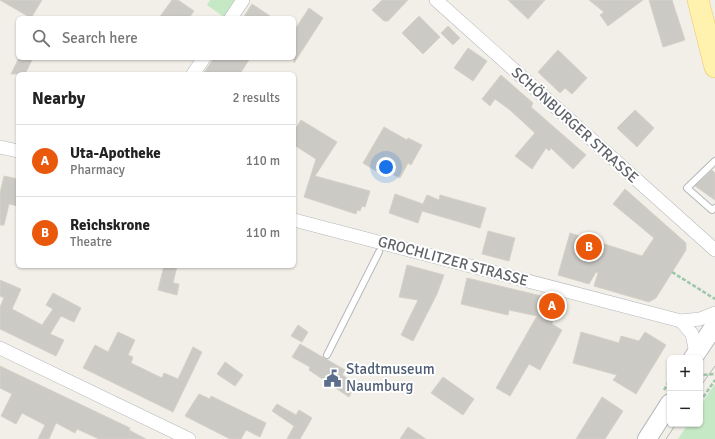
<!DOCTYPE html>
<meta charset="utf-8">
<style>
body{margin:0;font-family:Signika,sans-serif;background:#f2f2f2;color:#222}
.controls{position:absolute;right:12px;bottom:12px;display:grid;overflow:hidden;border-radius:6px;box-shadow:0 1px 3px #0004}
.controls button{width:36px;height:36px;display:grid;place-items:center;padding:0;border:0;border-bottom:1px solid #e0e0e0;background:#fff;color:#222;font:20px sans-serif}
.you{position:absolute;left:386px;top:167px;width:14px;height:14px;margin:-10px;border:3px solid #fff;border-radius:50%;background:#1a73e8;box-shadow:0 0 0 6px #1a73e833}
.badge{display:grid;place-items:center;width:26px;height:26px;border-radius:50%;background:#ea580c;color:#fff;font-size:13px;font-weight:700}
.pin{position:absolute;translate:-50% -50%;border:2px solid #fff;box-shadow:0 1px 4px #0006}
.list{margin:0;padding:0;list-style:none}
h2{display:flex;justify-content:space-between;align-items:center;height:52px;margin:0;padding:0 16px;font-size:17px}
h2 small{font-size:13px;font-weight:400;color:#767676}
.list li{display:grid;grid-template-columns:26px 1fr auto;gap:12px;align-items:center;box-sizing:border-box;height:72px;padding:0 16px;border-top:1px solid #e0e0e0}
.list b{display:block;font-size:15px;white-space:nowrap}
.list p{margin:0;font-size:13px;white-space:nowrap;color:#767676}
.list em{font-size:13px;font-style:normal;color:#767676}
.icon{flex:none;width:22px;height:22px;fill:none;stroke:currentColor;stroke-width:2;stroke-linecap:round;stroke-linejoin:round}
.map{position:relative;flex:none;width:715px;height:439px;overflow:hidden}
.search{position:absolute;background:#fff;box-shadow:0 1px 3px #0004;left:16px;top:16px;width:280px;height:44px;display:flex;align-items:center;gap:10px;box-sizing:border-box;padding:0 14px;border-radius:6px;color:#767676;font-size:15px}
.panel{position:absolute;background:#fff;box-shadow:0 1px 3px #0004;left:16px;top:72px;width:280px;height:196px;border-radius:6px}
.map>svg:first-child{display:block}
.green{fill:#c5e8c5}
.building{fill:#cccac5;stroke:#d6d1c6}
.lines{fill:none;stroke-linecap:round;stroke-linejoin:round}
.service-casing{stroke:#b5b8bc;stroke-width:8}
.minor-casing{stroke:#b5b8bc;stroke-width:14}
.secondary-casing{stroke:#b6babf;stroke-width:20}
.primary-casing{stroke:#f2c960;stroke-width:22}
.path{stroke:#9cc7a9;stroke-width:2.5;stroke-dasharray:4 2;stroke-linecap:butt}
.service{stroke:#fff;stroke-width:6}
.minor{stroke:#fff;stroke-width:13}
.secondary{stroke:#fff;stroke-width:18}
.primary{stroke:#fff2af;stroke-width:21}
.tram{stroke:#b6b7b8;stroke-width:1}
.labels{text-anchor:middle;stroke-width:4;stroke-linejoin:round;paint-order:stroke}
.street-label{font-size:15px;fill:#5f6368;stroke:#fff}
.service-label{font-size:15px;fill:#4e5e75;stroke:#fff;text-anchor:start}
</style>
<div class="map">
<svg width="715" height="439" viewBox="0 0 715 439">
<rect width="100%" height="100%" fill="#f1efe8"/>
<g class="green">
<path d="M210 0H235L224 17 207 5Z"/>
<path d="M715 384V439H678L688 424H700V406Z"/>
</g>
<g class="building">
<path d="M0 0H42L31 18Z"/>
<path d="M172 0H178L194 11 189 18H159Z"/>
<path d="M382 0H408L388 21H384L372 10Z"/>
<path d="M508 0H545L528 19Z"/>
<path d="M589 0H643L608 26 600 15 604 12Z"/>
<path d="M649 0H672L685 40 663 47Z"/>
<path d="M252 4 273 18H243Z"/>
<path d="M309 8 323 18 294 63V31Z"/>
<path d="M419 16 440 37 423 54 402 33Z"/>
<path d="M448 26 460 38 453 45 441 33Z"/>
<path d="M468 48 487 61 473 81 454 68Z"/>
<path d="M558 50 587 78 572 94 565 88 560 93 538 72Z"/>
<path d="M19 58H33L25 74H11Z"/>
<path d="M214 58H250L240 74H203Z"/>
<path d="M501 75 533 103 531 107 586 155 573 169 551 148 549 151 546 148 532 169 515 156 535 133 510 110 495 99 490 106 482 99Z"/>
<path d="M635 110 654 128 637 147 617 128Z"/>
<path d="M301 120 337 142 315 176 370 191 365 207 362 206 360 211 357 210 356 214 304 197 316 159 294 145V131Z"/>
<path d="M384 127 407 140 408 138 422 145 411 165 408 163 400 178 378 167 376 171 363 163Z"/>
<path d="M712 170 715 173V200L695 186Z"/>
<path d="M4 176 18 179V206L9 204 4 225H0V193Z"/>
<path d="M625 189 686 243V250L656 298 649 302 594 286 598 273 596 272 589 284 558 275 570 233 642 256 654 238 613 204Z"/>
<path d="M395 194 423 204 427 195 439 200 440 195 486 208 480 228 422 211 418 223 389 213Z"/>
<path d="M488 231 515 238 509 261 482 254Z"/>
<path d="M407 265 444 275 437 294 413 341 401 335 418 300 399 297Z"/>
<path d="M164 266H177L173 283 179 284 177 295 158 290Z"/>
<path d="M467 278 558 300 552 324 562 330 540 370 529 364 510 396 496 388 537 316 509 310 508 315 461 304Z"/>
<path d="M0 280 21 289 12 309 42 325 53 309 46 305 53 293 81 308 74 322 61 316 50 334 64 340 56 356 0 329V307L4 298 0 296Z"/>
<path d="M298 325 308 332 302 342 291 336Z"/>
<path d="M118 332 135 340 128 355 133 357 131 363 162 378 164 373 178 379 193 347 202 352 173 412 83 368 95 345 108 352Z"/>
<path d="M581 332 619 343 621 336 639 341 645 332 666 345 636 394 613 380 617 375 573 363Z"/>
<path d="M300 344 345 370 342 375 356 383 349 397 309 370 310 367 292 357Z"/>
<path d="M225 362 243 375 235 386 217 374Z"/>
<path d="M0 366 130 428 129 430 146 439H99L77 429 75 433 56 423 49 439H38L45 425 22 413 16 424 1 416 12 394 0 388Z"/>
<path d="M443 377 474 399 463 415 431 393Z"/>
<path d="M199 394 210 399 211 396 266 423 260 437 246 430 241 439H230L185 416Z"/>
<path d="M602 397 623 411 605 439H576Z"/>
<path d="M277 404 296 415 299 410 312 418 300 439H287L294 426 272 411Z"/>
<path d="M408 427 426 439H400Z"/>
</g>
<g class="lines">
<defs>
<g id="service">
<path d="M715 161 687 188 712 210 715 208"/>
<path d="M327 355 379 252"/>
</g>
<g id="minor">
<path d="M436 0 715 250"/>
<path d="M231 18 243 0"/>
<path d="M193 74 204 58"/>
<path d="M0 147 18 151"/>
<path d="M294 220 681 321 700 319 715 313"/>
<path d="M681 321 692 334 696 353"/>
<path d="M0 348 189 439"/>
</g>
<g id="secondary">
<path d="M693 358 715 325"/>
<path d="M647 439 670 403"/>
</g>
<path id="primary" d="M698 0 715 67"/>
</defs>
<use href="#service" class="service-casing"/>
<use href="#minor" class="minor-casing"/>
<use href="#secondary" class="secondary-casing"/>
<use href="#primary" class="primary-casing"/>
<g class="path">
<path d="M672 272 715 299"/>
<path d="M700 379 702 375 715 374"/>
<path d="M664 390 670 380"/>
<path d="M700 402 715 380"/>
</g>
<use href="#service" class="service"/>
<use href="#minor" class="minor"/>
<use href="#secondary" class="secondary"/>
<use href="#primary" class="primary"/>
<g class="tram">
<path d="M700 387 715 366"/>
<path d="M666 439 676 424"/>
</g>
</g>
<defs>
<symbol id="civic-bare" viewBox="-9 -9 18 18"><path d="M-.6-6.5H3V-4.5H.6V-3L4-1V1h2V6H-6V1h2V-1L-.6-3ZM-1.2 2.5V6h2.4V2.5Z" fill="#5c6f8a" stroke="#fff" stroke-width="2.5" paint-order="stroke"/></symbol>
</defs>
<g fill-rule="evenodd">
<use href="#civic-bare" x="320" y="366" width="25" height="25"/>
</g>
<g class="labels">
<g class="street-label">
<text transform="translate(575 125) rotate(42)" y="5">SCHÖNBURGER STRASSE</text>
<text transform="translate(453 261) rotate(15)" y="5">GROCHLITZER STRASSE</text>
</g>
<g class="service-label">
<text x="346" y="374">Stadtmuseum<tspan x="346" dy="17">Naumburg</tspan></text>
</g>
</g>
</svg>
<div class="controls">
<button>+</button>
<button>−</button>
</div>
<div class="you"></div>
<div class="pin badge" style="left:552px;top:306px">A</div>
<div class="pin badge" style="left:589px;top:247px">B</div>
<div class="search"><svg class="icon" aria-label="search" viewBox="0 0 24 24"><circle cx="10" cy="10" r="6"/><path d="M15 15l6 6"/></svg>Search here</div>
<section class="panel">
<h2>Nearby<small>2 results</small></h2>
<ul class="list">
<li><span class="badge">A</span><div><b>Uta-Apotheke</b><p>Pharmacy</p></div><em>110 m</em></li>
<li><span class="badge">B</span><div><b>Reichskrone</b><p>Theatre</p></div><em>110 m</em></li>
</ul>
</section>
</div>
